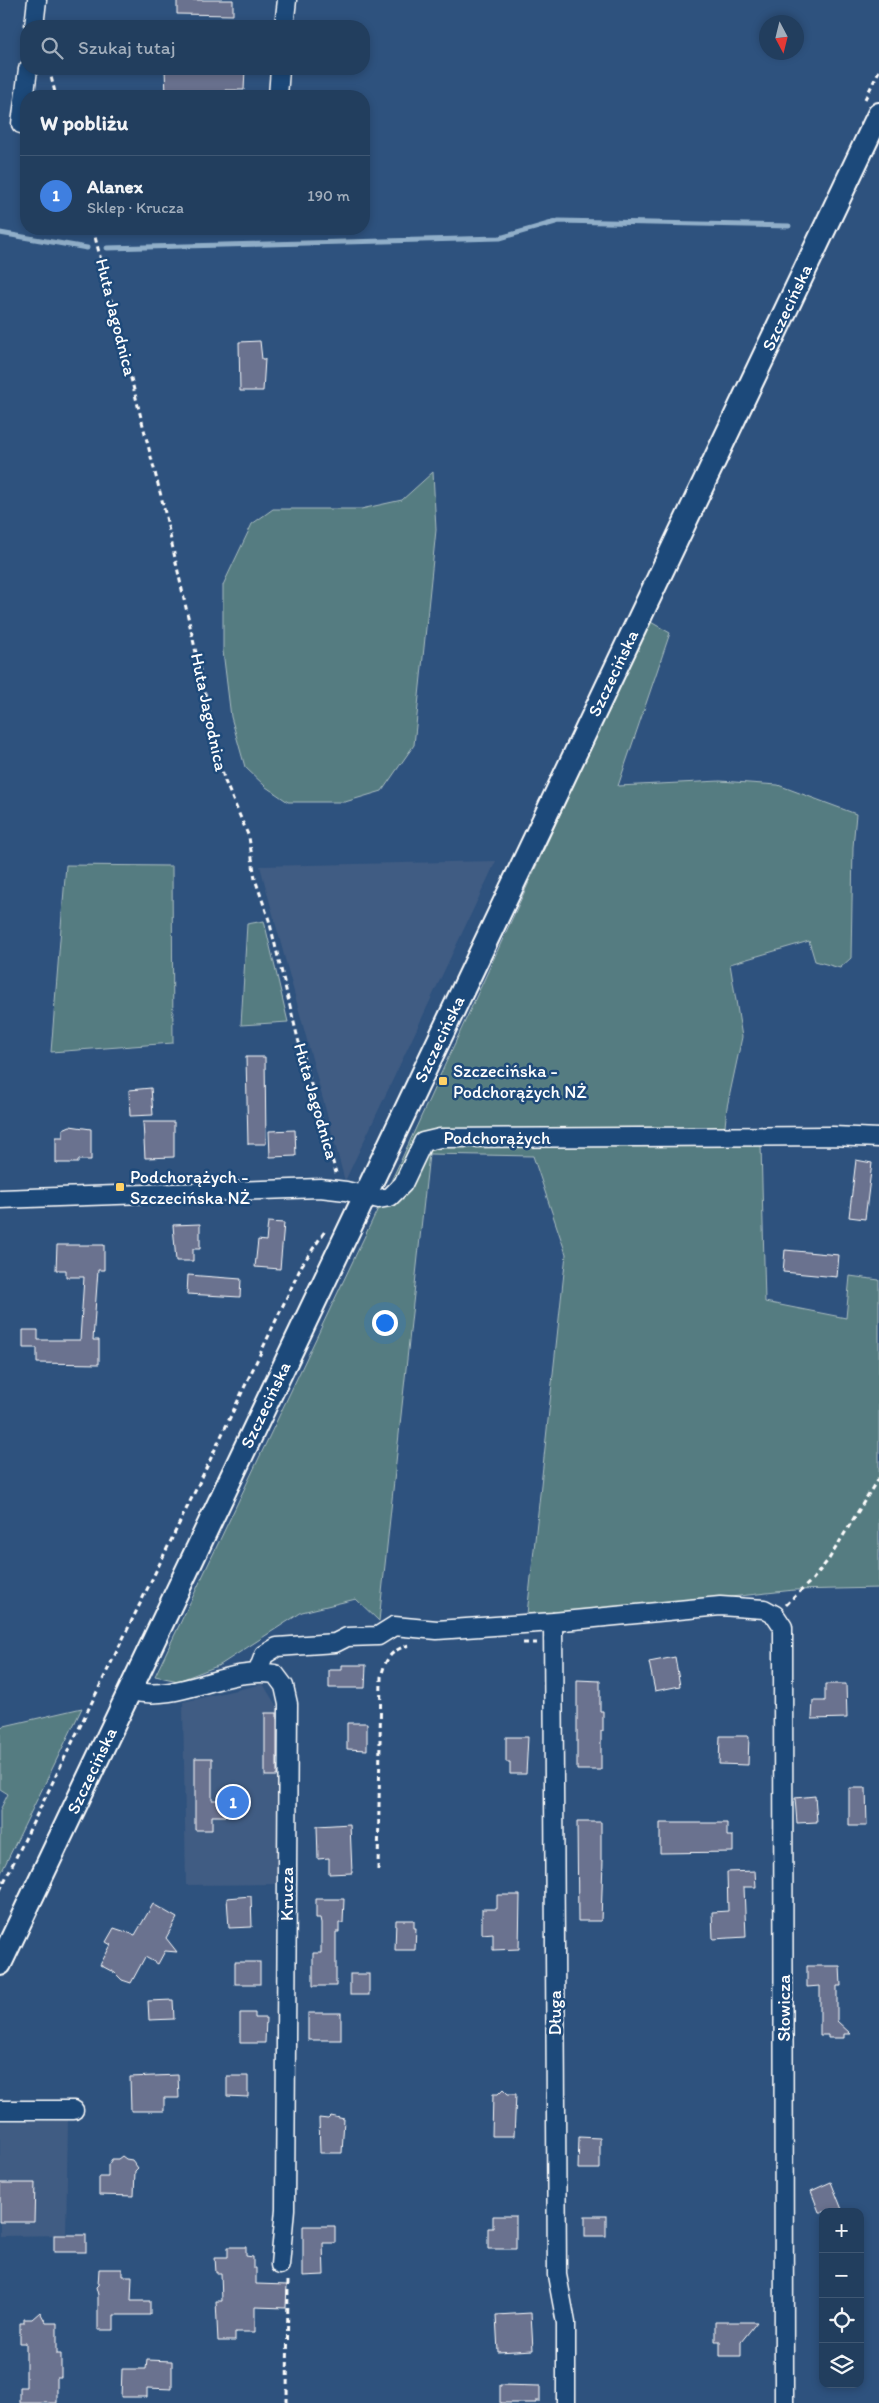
<!DOCTYPE html>
<html lang="pl">
<meta charset="utf-8">
<style>
body{margin:0;font-family:Itim,sans-serif;background:#2e4967;color:#f1f3f6}
.controls{position:absolute;right:15px;bottom:15px;display:grid;overflow:hidden;border-radius:10px;box-shadow:0 2px 8px #0003}
.controls button{width:45px;height:45px;display:grid;place-items:center;padding:0;border:0;border-bottom:1px solid #3f5773;background:#223e5e;color:#f1f3f6;font:25px sans-serif}
.compass{position:absolute;left:759px;top:15px;width:45px;height:45px;border-radius:50%;background:#223e5e;box-shadow:0 2px 8px #0003;rotate:173deg}
.you{position:absolute;left:384px;top:1322px;width:18px;height:18px;margin:-12px;border:4px solid #fff;border-radius:50%;background:#1a73e8;box-shadow:0 0 0 8px #1a73e833}
.badge{display:grid;place-items:center;width:32px;height:32px;border-radius:50%;background:#d6ab8b;color:#fff;font-size:16px;font-weight:700}
.pin{position:absolute;translate:-50% -50%;border:2px solid #fff;box-shadow:0 1px 5px #0006}
.list{margin:0;padding:0;list-style:none}
h2{display:flex;justify-content:space-between;align-items:center;height:65px;margin:0;padding:0 20px;font-size:21px}
h2 small{font-size:16px;font-weight:400;color:#a2aebc}
.list li{display:grid;grid-template-columns:32px 1fr auto;gap:15px;align-items:center;box-sizing:border-box;height:80px;padding:0 20px;border-top:1px solid #3f5773}
.list b{display:block;font-size:19px;white-space:nowrap}
.list p{margin:0;font-size:16px;white-space:nowrap;color:#a2aebc}
.list em{font-size:16px;font-style:normal;color:#a2aebc}
.icon{flex:none;width:28px;height:28px;fill:none;stroke:currentColor;stroke-width:2;stroke-linecap:round;stroke-linejoin:round}
.map{position:relative;flex:none;width:879px;height:2403px;overflow:hidden}
.search{position:absolute;background:#223e5e;box-shadow:0 2px 8px #0003;left:20px;top:20px;width:350px;height:55px;display:flex;align-items:center;gap:12px;box-sizing:border-box;padding:0 18px;border-radius:20px;color:#a2aebc;font-size:19px}
.panel{position:absolute;background:#223e5e;box-shadow:0 2px 8px #0003;left:20px;top:90px;width:350px;height:145px;border-radius:20px}
.map>svg:first-child{display:block}
.built{fill:#405c83}
.green{fill:#557b81;stroke:#aabdc0}
.lines{fill:none;stroke-linecap:round;stroke-linejoin:round}
.stream{stroke:#91afc9;stroke-width:5}
.building{fill:#6b728f;stroke:#fff}
.minor-casing{stroke:#fff;stroke-width:21}
.major-casing{stroke:#fff;stroke-width:26}
.path{stroke:#fff;stroke-width:3;stroke-dasharray:5 4;stroke-linecap:butt}
.minor{stroke:#1f4a7a;stroke-width:18}
.major{stroke:#1f4a7a;stroke-width:22}
.poi-dot{fill:#ffd166;stroke:#1f4a7a;stroke-width:2}
.labels{text-anchor:middle;stroke-width:5;stroke-linejoin:round;paint-order:stroke}
.street-label{font-size:18px;fill:#fff;stroke:#1f4a7a}
.poi-label{font-size:18px;fill:#fff;stroke:#1f4a7a;text-anchor:start}
</style>
<div class="map">
<svg width="879" height="2403" viewBox="0 0 879 2403">
<rect width="100%" height="100%" fill="#2e527e"/>
<filter id="ink" filterUnits="userSpaceOnUse"><feTurbulence type="fractalNoise" baseFrequency=".02" numOctaves="2"/><feDisplacementMap in="SourceGraphic" scale="10" xChannelSelector="R" yChannelSelector="G"/><feConvolveMatrix kernelMatrix="1 2 1 2 8 2 1 2 1" color-interpolation-filters="sRGB"/></filter>
<g filter="url(#ink)">
<g class="built">
<path d="M496 861 345 1181 260 866Z"/>
<path d="M263 1684 280 1712 279 1884 186 1885 183 1702Z"/>
<path d="M68 2120 66 2235 0 2236V2122Z"/>
</g>
<g class="green">
<path d="M433 472 436 530 414 745 382 791 345 802H288L266 787 245 767 231 717 223 651V585L252 524 273 509H361L402 500Z"/>
<path d="M649 621 670 633 618 786 720 781 778 785 856 814 853 847 851 958 840 968 815 961 809 941 730 964 742 1037 727 1107 723 1146 761 1145 765 1302 846 1318 850 1276 879 1280V1588L794 1590 613 1610 527 1614 566 1254 533 1156 429 1154 379 1621 356 1599 302 1612 220 1665 178 1681 155 1676 403 1156Z"/>
<path d="M66 865 172 866 173 1043 51 1052Z"/>
<path d="M264 921 288 1022 241 1025 247 924Z"/>
<path d="M82 1708 0 1875V1810L8 1794 0 1789V1727Z"/>
</g>
<g class="lines">
<g class="stream">
<path d="M0 233 87 248"/>
<path d="M107 248 500 238 559 221 789 226"/>
</g>
</g>
<g class="building">
<path d="M177 0H233V15L177 14Z"/>
<path d="M165 69 218 71V69H245L244 90H226V96H166Z"/>
<path d="M260 341 262 359H265L263 391H240L239 342Z"/>
<path d="M246 1057H265L266 1144H248Z"/>
<path d="M151 1088 153 1115 130 1116 129 1090Z"/>
<path d="M143 1122H174V1157L145 1158Z"/>
<path d="M70 1126 91 1129V1160H78V1163H56V1137H63V1129Z"/>
<path d="M295 1130 296 1156 270 1157 269 1131Z"/>
<path d="M856 1160 872 1163 865 1219 849 1217Z"/>
<path d="M268 1222 284 1223 280 1269 255 1267 258 1240 266 1241Z"/>
<path d="M200 1224V1249H193V1261H176L173 1225Z"/>
<path d="M57 1245H104V1270H98L93 1340H99V1364L37 1363V1348H23V1330H38V1340H80L84 1277H66V1270H56Z"/>
<path d="M785 1250 839 1255 837 1277 783 1272Z"/>
<path d="M188 1275 241 1279 240 1297 187 1294Z"/>
<path d="M675 1657 680 1686 655 1691 649 1662Z"/>
<path d="M342 1665H366L365 1688H329V1670H342Z"/>
<path d="M577 1680 600 1681V1711H603V1731H601V1770H577Z"/>
<path d="M825 1684H846L847 1718 812 1719 813 1701H825Z"/>
<rect x="265" y="1713" width="12" height="63"/>
<path d="M347 1723H367V1750L347 1749Z"/>
<path d="M720 1736H749L748 1765 719 1764Z"/>
<path d="M506 1737H528L526 1774H510V1762H506Z"/>
<path d="M195 1758H212V1800H225V1816H212V1830H195Z"/>
<path d="M849 1788H866L867 1826H849Z"/>
<path d="M815 1796 817 1822 797 1823 795 1798Z"/>
<path d="M577 1822H601V1860H603L601 1921H578Z"/>
<path d="M660 1823H727V1836H733V1852L660 1853Z"/>
<path d="M350 1824 352 1873 329 1874V1858L318 1859 317 1826Z"/>
<path d="M755 1871 756 1887H744L746 1937 713 1939 712 1912 728 1911 727 1872Z"/>
<path d="M497 1895H520L519 1949 493 1950V1933L482 1934V1909H497Z"/>
<path d="M251 1896 252 1927 229 1928 227 1898Z"/>
<path d="M316 1899H344L343 1923H339V1932H336V1986H313V1953H321V1923L320 1918H316Z"/>
<path d="M153 1904 177 1918 166 1938 177 1952 165 1951 158 1964 145 1957 131 1983 122 1980 115 1973 100 1965 111 1945 106 1942 114 1928 135 1935Z"/>
<path d="M396 1920H414V1928H416L415 1950H395Z"/>
<rect x="235" y="1962" width="25" height="22"/>
<path d="M807 1966H840L841 1986H837V2021L851 2034H844V2038H828V2035H820V1986L807 1987Z"/>
<rect x="350" y="1974" width="19" height="21"/>
<path d="M173 2000 174 2019 149 2020 148 2001Z"/>
<path d="M240 2013H255V2018H266L265 2043H240Z"/>
<rect x="308" y="2013" width="33" height="27"/>
<path d="M178 2075 179 2098H164V2111H131L130 2077Z"/>
<path d="M227 2076H248V2097L227 2096Z"/>
<path d="M503 2089 508 2094H516L514 2136H492L493 2094H498Z"/>
<path d="M331 2116 344 2119 342 2153H320L319 2118 328 2119Z"/>
<path d="M579 2137 600 2138V2169H578Z"/>
<path d="M122 2156 126 2159 132 2160 138 2168 135 2171 134 2196 99 2195V2177H108V2165L112 2159H118Z"/>
<path d="M831 2182 843 2212H819L811 2191Z"/>
<path d="M0 2183H35L34 2222H0Z"/>
<path d="M493 2216H516V2249H488V2228H493Z"/>
<rect x="585" y="2216" width="21" height="20"/>
<path d="M303 2226H335V2243H323L324 2275 303 2276Z"/>
<rect x="54" y="2235" width="32" height="17"/>
<path d="M228 2247H246V2256L253 2257V2268H256V2284L287 2285 286 2308 255 2307V2332H235V2341H218L216 2301H222L221 2273H216L215 2257H228Z"/>
<path d="M99 2269H122V2276H132L131 2301H150V2315H114V2330H98V2295L96 2287 98 2285Z"/>
<path d="M40 2312 46 2323H57V2354H61V2377H57V2403H20V2387H26V2343H20V2323H24V2319H32Z"/>
<path d="M531 2313 533 2350 498 2352 496 2315Z"/>
<path d="M715 2322H757L741 2342V2356H720V2341H715Z"/>
<path d="M147 2360 172 2361V2389L147 2388V2397H121L122 2369H146Z"/>
<path d="M500 2385 540 2386V2401H536V2403H500Z"/>
</g>
<g class="lines">
<defs>
<g id="minor">
<path d="M34 26 37 0"/>
<path d="M284 26 287 0"/>
<path d="M278 96 280 69"/>
<path d="M21 124 28 69"/>
<path d="M0 1199 320 1188 346 1191 379 1199 390 1197 403 1184 423 1142 440 1138 833 1136 879 1138"/>
<path d="M553 1622 557 2275 566 2323V2403"/>
<path d="M258 1671 264 1655 277 1647 335 1643 347 1637 378 1636 394 1626 437 1630 553 1622 720 1606 764 1609 775 1615 783 1627 784 2403"/>
<path d="M131 1691C180 1703 227 1666 275 1674L284 1686 288 1704 285 2209 280 2265"/>
<path d="M0 2110H74"/>
</g>
<g id="major">
<path id="s1" d="M0 1964 879 114"/>
</g>
</defs>
<use href="#minor" class="minor-casing"/>
<use href="#major" class="major-casing"/>
<g class="path">
<path d="M49 69 56 96"/>
<path d="M865 99 879 71"/>
<path d="M93 229 163 504 224 779 249 837 255 879 269 920 298 1039 336 1173"/>
<path d="M786 1605 813 1579 829 1559 879 1477"/>
<path d="M523 1643H537"/>
<path d="M378 1870 381 1677C386 1658 390 1651 409 1645"/>
<path d="M0 1890 202 1477 302 1265 325 1231"/>
<path d="M287 2403 288 2279"/>
</g>
<use href="#minor" class="minor"/>
<use href="#major" class="major"/>
</g>
</g>
<g class="poi-dot">
<rect x="438" y="1076" width="10" height="10" rx="2.5"/>
<rect x="115" y="1182" width="10" height="10" rx="2.5"/>
</g>
<g class="labels">
<g class="street-label">
<text dy="6" stroke="none"><textPath href="#s1" startOffset="1834">Szczecińska</textPath></text>
<text transform="translate(116 317) rotate(76)" y="6">Huta Jagodnica</text>
<text dy="6" stroke="none"><textPath href="#s1" startOffset="1429">Szczecińska</textPath></text>
<text transform="translate(209 712) rotate(78)" y="6">Huta Jagodnica</text>
<text dy="6" stroke="none"><textPath href="#s1" startOffset="1024">Szczecińska</textPath></text>
<text transform="translate(316 1101) rotate(74)" y="6">Huta Jagodnica</text>
<text x="497" y="1144">Podchorążych</text>
<text dy="6" stroke="none"><textPath href="#s1" startOffset="619">Szczecińska</textPath></text>
<text dy="6" stroke="none"><textPath href="#s1" startOffset="214">Szczecińska</textPath></text>
<text transform="translate(287 1894) rotate(-90)" y="6">Krucza</text>
<text transform="translate(784 2008) rotate(-90)" y="6">Słowicza</text>
<text transform="translate(555 2013) rotate(-90)" y="6">Długa</text>
</g>
<g class="poi-label">
<text x="453" y="1077">Szczecińska -<tspan x="453" dy="21">Podchorążych NŻ</tspan></text>
<text x="130" y="1183">Podchorążych -<tspan x="130" dy="21">Szczecińska NŻ</tspan></text>
</g>
</g>
</svg>
<div class="controls">
<button>+</button>
<button>−</button>
<button><svg class="icon" aria-label="locate" viewBox="0 0 24 24"><circle cx="12" cy="12" r="6"/><path d="M12 2v4M12 18v4M2 12h4M18 12h4"/></svg></button>
<button><svg class="icon" aria-label="layers" viewBox="0 0 24 24"><path d="M12 4l9 5-9 5-9-5zM3 14l9 5 9-5"/></svg></button>
</div>
<svg class="compass" viewBox="-18 -18 36 36"><path d="M0-13l5 13h-10z" fill="#e53935"/><path d="M0 13l5-13h-10z" fill="#a2aebc"/></svg>
<div class="you"></div>
<div class="pin badge" style="left:233px;top:1802px;background:#3f7fe0">1</div>
<div class="search"><svg class="icon" aria-label="search" viewBox="0 0 24 24"><circle cx="10" cy="10" r="6"/><path d="M15 15l6 6"/></svg>Szukaj tutaj</div>
<section class="panel">
<h2>W pobliżu<small></small></h2>
<ul class="list">
<li><span class="badge" style="background:#3f7fe0">1</span><div><b>Alanex</b><p>Sklep · Krucza</p></div><em>190 m</em></li>
</ul>
</section>
</div>
